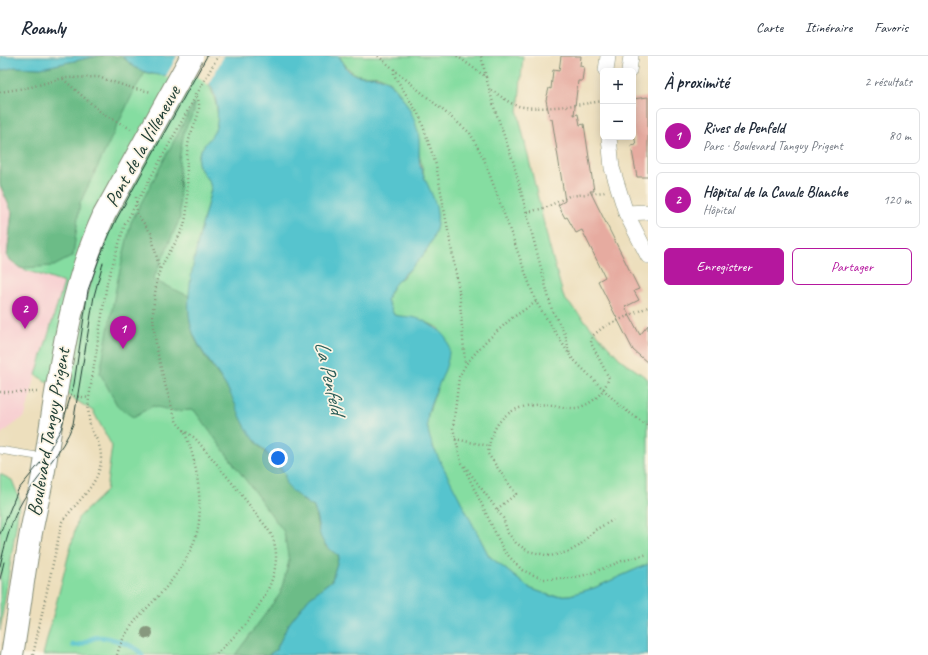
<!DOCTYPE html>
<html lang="fr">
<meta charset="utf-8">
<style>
body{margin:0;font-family:Caveat,sans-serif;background:#f6f6f7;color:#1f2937}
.controls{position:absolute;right:12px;top:12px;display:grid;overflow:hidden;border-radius:6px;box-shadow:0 2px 10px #0003}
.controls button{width:36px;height:36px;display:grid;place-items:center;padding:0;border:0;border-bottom:1px solid #e0e1e3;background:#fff;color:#1f2937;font:20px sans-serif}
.you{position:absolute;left:278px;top:402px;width:14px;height:14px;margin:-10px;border:3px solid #fff;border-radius:50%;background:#1a73e8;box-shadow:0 0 0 6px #1a73e833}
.badge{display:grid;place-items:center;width:26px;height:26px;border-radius:50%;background:#b5179e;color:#fff;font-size:13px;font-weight:700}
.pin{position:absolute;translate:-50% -33px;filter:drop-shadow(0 1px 2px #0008)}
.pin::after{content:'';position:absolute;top:21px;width:14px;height:12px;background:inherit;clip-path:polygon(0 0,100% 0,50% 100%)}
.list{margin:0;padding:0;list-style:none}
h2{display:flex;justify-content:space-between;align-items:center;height:52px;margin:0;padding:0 16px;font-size:17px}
h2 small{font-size:13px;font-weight:400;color:#747a83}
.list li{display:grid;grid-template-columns:26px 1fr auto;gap:12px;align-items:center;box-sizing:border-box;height:56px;margin:0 8px 8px;padding:0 8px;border:1px solid #e0e1e3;border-radius:6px}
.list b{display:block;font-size:15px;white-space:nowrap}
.list p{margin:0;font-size:13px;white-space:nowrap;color:#747a83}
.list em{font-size:13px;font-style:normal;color:#747a83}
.actions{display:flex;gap:8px;padding:12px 16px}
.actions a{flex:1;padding:9px 0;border:1px solid #b5179e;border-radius:6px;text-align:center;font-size:14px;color:#b5179e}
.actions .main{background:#b5179e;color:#fff}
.map{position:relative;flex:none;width:648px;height:599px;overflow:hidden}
header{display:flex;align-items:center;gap:24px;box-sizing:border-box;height:56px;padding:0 20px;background:#fff;border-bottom:1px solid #e0e1e3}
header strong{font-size:19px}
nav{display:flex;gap:22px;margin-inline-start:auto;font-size:14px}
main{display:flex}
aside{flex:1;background:#fff}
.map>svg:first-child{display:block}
.built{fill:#f7cfd1}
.green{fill:#85dda1;stroke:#528d6a}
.forest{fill:#6cbc87;stroke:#467c5e}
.water{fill:#57c4ce;stroke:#3b8081}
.pier{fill:#eddfbd}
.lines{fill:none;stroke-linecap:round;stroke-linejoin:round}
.stream{stroke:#57c4ce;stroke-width:5}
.building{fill:#e6aba0}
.service-casing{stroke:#868e78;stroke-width:8}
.minor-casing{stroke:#868e78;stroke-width:16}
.primary-casing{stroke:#868e78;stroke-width:24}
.path{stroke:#868e78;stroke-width:2.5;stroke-dasharray:1 3;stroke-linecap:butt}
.service{stroke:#fff;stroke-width:7}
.minor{stroke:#fff;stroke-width:15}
.primary{stroke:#fff;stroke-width:22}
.tram{stroke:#1f3d34;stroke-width:1}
.primary-bridge-casing{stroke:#868e78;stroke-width:24;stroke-linecap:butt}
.path-bridge{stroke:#868e78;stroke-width:2.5;stroke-dasharray:1 3;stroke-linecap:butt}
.primary-bridge{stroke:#fff;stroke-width:22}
.tree{fill:#87987e}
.labels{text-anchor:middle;stroke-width:3.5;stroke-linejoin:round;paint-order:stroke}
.street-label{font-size:20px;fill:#1f3d34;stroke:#fcf5e5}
.water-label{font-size:21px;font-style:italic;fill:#2d5f5a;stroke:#fcf5e5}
</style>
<header>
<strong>Roamly</strong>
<nav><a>Carte</a><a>Itinéraire</a><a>Favoris</a></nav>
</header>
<main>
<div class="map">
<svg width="648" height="599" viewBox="0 0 648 599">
<rect width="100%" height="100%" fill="#fcf5e5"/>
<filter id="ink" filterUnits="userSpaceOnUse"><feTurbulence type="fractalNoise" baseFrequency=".025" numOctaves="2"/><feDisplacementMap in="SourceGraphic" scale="8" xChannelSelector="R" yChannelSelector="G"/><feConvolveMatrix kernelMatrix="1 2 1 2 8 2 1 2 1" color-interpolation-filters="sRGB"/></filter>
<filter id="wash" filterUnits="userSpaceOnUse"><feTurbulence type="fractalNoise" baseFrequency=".012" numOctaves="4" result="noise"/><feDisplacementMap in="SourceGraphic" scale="16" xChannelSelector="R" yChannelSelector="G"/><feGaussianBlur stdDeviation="0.9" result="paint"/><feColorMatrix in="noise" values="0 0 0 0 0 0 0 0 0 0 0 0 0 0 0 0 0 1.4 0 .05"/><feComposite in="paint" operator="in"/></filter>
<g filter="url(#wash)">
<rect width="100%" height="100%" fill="#eddfbd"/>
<path class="built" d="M0 129 12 156 7 201 20 212 64 227 36 319 25 360 1 378 0 386Z"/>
<g class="green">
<path d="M98 0C105 0 116 0 122 1 132 5 141 16 151 18 181 22 205 5 215 45 218 55 219 66 215 75 211 85 198 92 198 103 197 115 211 122 211 133L197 190 191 227 302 444 276 594 268 599H43L78 462 106 435 112 390 93 355 36 319 64 227 20 212 7 201 12 156 0 129V15L31 12Z"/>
<path d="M339 0H523L518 57 549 189 564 242 620 303 648 323V508L594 532 570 539 551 540 529 532 489 500 444 416 429 381 427 368 428 358 437 332 439 272 428 267 394 259 387 244 394 227 403 221 426 196 436 172 409 54C404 42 393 24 379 20 376 19 371 20 367 20 352 20 347 12 339 0Z"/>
<path d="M0 418 12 424 20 444 0 575Z"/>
</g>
<g class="forest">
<path d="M98 0H121L137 13 146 15 135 33 80 147 73 200 54 210 20 212 7 201 12 156 0 129V15L15 11 41 12Z"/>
<path d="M194 47V55L184 75 179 104 180 162 153 224 189 240V258L194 281 205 301 224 327 237 348 244 368 258 389 285 418 286 428 302 444 314 451 318 472 326 491 339 500 332 524 309 542 288 569 276 594 268 599H235L280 538 289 505 284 476 194 354 174 355 153 350 133 361 118 351 100 317 117 227 131 166Z"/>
</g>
<g class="water">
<path d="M0 0H98L41 12 15 11 0 15Z"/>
<path d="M121 0H339C342 5 345 11 349 15 363 26 375 14 391 28 404 40 417 64 419 82 420 91 418 100 420 109 426 131 442 148 436 173 432 187 423 202 412 211 402 221 390 229 387 244L394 259C401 261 409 260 416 262 422 263 427 267 432 270 470 288 433 330 428 357 426 370 429 381 434 393L489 500 529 532 551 540 570 539 594 532 648 508V599H268L276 594 288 569 309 542 332 524 339 500C314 483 322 477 314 451 308 448 289 434 286 428 284 425 286 420 284 417 274 402 260 392 250 378 239 362 235 343 224 327 210 304 191 286 189 258 186 222 203 169 211 133 211 122 196 114 198 103 200 91 209 85 214 76 221 64 217 35 207 25 205 23 200 20 197 18 176 20 155 22 136 12 130 9 127 3 121 0Z"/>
</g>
<path class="pier" d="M177 0H224L208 29 199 22 193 19 165 22Z"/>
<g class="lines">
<path class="stream" d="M73 589C82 591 86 584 94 582 105 579 136 589 142 599"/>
</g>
<g id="blocks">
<g class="building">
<path d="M561 0H581L580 10 584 11 582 25H578L574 59 578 58 580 69 584 68 594 135H590L639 233 634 235 639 244 625 251 640 279 648 269V307L633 294 598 225 605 221 582 174 576 177 567 161 565 162 558 149 565 145 552 63H550L546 44 549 32 551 33 553 14 559 15Z"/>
<path d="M648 41V121H637L631 90 636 89 633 73V43Z"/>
</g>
</g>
</g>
<g filter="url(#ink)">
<use href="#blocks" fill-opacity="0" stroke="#868e78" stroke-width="1"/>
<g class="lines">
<defs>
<path id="service" d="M0 394 43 401"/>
<g id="minor">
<path d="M606 15 608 0"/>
<path d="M629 15 631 0"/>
<path d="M609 81 612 112 626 157 648 200"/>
<path d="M626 157 648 156"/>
</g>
<path id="primary" d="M12 599C18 564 22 529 28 494 32 467 39 441 44 414 58 327 67 239 104 159"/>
</defs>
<use href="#service" class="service-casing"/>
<use href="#minor" class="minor-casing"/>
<use href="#primary" class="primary-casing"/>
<g class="path">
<path d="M378 0 470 77 484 103 536 246 571 301 620 350 648 370"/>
<path d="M457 0 486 21 481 0"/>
<path d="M394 13V19L420 61 436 109 459 234 465 307"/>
<path d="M486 21 494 51 513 105 552 254 565 278 570 299"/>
<path d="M63 23 103 58 131 73"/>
<path d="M491 34C499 38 507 46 515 49 535 56 582 48 603 45"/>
<path d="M0 36 31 31 63 22 98 21 135 33 152 36"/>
<path d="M136 141 137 158 151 177 160 215"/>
<path d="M527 156 545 152 569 140 605 136"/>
<path d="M536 246 512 262 484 287 466 308 459 321 453 372 461 405 504 495 522 514 543 523 572 522 589 518 622 505 648 498"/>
<path d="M0 336H37"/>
<path d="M74 340 89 342"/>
<path d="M183 374 195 382C216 407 237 432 256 458 262 466 272 476 274 486 286 527 243 574 215 599"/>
<path d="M455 383 489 390"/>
<path d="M465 410 503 462 508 477 516 487 528 495 550 500 568 496 579 490 595 474 613 464"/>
<path d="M497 453 516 438 488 398C492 359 516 346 552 349 560 350 572 354 580 351 595 346 603 337 609 322L591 287 592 280 605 270 648 251"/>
<path d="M33 599 62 466C79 442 109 422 99 389 98 384 94 380 92 375 88 365 88 353 89 342L107 227 125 168"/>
<path d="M117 599C124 572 145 555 163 535 178 517 193 496 198 472 203 447 196 397 183 374 181 370 177 368 176 364 165 331 155 295 153 260 153 250 155 239 156 230 158 206 177 190 184 169 192 144 183 110 189 84 193 68 207 50 193 35"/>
</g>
<use href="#service" class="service"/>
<use href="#minor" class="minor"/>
<use href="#primary" class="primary"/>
<g class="tram">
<path d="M0 478 18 434 45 401 61 373 74 328 88 234 101 198 116 164 207 0"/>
<path d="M0 510C5 488 11 464 23 444 39 418 63 396 73 368L94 240 103 207"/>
<path d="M0 523 4 506"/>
</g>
<defs>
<path id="primary-bridge" d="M104 159 192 0"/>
</defs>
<use href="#primary-bridge" class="primary-bridge-casing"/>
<path class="path-bridge" d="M125 168 218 0"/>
<use href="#primary-bridge" class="primary-bridge"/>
</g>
<circle class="tree" cx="147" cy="577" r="6"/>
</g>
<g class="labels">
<g class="street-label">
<text transform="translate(142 90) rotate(-61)" y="7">Pont de la Villeneuve</text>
<text transform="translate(48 376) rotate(-80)" y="7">Boulevard Tanguy Prigent</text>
</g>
<g class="water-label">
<text transform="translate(330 321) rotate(77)" y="7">La Penfeld</text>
</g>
</g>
</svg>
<div class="controls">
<button>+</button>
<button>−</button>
</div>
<div class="you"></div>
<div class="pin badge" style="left:123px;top:293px">1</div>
<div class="pin badge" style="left:25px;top:273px">2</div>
</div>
<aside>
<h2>À proximité<small>2 résultats</small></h2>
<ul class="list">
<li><span class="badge">1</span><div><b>Rives de Penfeld</b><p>Parc · Boulevard Tanguy Prigent</p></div><em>80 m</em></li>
<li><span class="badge">2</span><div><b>Hôpital de la Cavale Blanche</b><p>Hôpital</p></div><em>120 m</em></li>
</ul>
<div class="actions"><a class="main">Enregistrer</a><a>Partager</a></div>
</aside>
</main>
